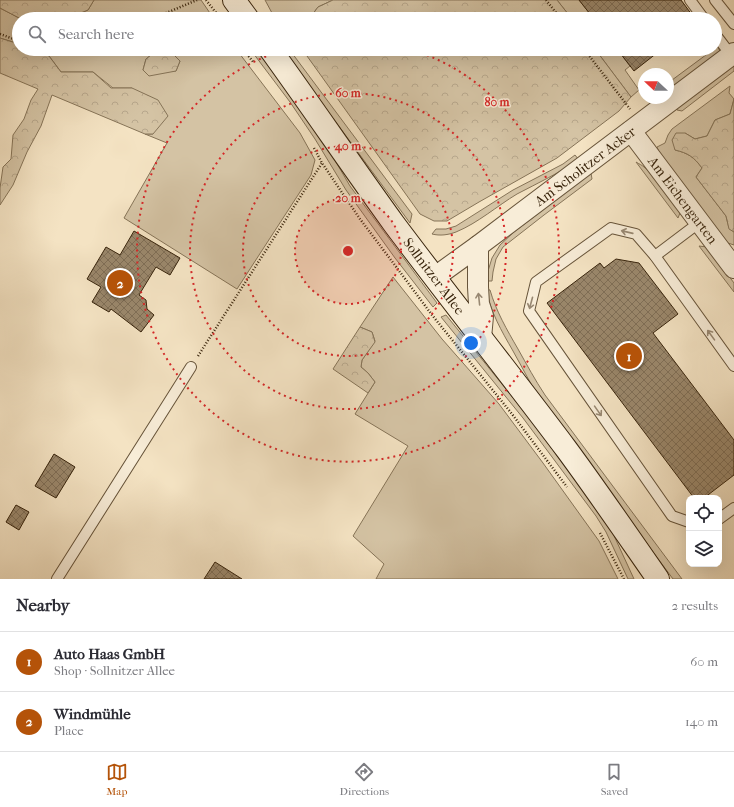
<!DOCTYPE html>
<meta charset="utf-8">
<style>
body{margin:0;font-family:"IM FELL French Canon",serif;background:#f7f7f7;color:#2b2b33}
.controls{position:absolute;right:12px;bottom:12px;display:grid;overflow:hidden;border-radius:8px;box-shadow:0 4px 16px #0002}
.controls button{width:36px;height:36px;display:grid;place-items:center;padding:0;border:0;border-bottom:1px solid #e1e1e2;background:#fff;color:#2b2b33;font:20px sans-serif}
.compass{position:absolute;left:638px;top:68px;width:36px;height:36px;border-radius:50%;background:#fff;box-shadow:0 4px 16px #0002;rotate:292deg}
.you{position:absolute;left:471px;top:343px;width:14px;height:14px;margin:-10px;border:3px solid #fff;border-radius:50%;background:#1a73e8;box-shadow:0 0 0 6px #1a73e833}
.badge{display:grid;place-items:center;width:26px;height:26px;border-radius:50%;background:#b45309;color:#fff;font-size:13px;font-weight:700}
.pin{position:absolute;translate:-50% -50%;border:2px solid #fff;box-shadow:0 1px 4px #0006}
.list{margin:0;padding:0;list-style:none}
h2{display:flex;justify-content:space-between;align-items:center;height:52px;margin:0;padding:0 16px;font-size:17px}
h2 small{font-size:13px;font-weight:400;color:#7c7c81}
.list li{display:grid;grid-template-columns:26px 1fr auto;gap:12px;align-items:center;box-sizing:border-box;height:60px;padding:0 16px;border-top:1px solid #e1e1e2}
.list b{display:block;font-size:15px;white-space:nowrap}
.list p{margin:0;font-size:13px;white-space:nowrap;color:#7c7c81}
.list em{font-size:13px;font-style:normal;color:#7c7c81}
.icon{flex:none;width:22px;height:22px;fill:none;stroke:currentColor;stroke-width:2;stroke-linecap:round;stroke-linejoin:round}
.map{position:relative;flex:none;width:734px;height:579px;overflow:hidden}
.search{position:absolute;background:#fff;box-shadow:0 4px 16px #0002;left:12px;right:12px;top:12px;height:44px;display:flex;align-items:center;gap:10px;box-sizing:border-box;padding:0 14px;border-radius:22px;color:#7c7c81;font-size:15px}
.sheet{height:172px;background:#fff}
nav{display:flex;justify-content:space-around;align-items:center;box-sizing:border-box;height:56px;border-top:1px solid #e1e1e2;background:#fff;font-size:11px;color:#7c7c81}
nav a{display:grid;justify-items:center;gap:2px}
nav .on{color:#b45309}
.map>svg:first-child{display:block}
.grass{fill:#d4c3a4;stroke:#867458;fill-rule:evenodd}
.forest{fill:url(#forest-crowns);stroke:#867458}
.building{fill:url(#building-cross-hatch);stroke:#38240c}
.lines{fill:none;stroke-linecap:round;stroke-linejoin:round}
.lane-casing{stroke:#67543a;stroke-width:12}
.street-casing{stroke:#67543a;stroke-width:22}
.secondary-casing{stroke:#38240c;stroke-width:24}
.path{stroke:#38240c;stroke-width:2.5;stroke-dasharray:1 2;stroke-linecap:butt}
.lane{stroke:#f8edd8;stroke-width:10}
.street{stroke:#f8edd8;stroke-width:20}
.secondary{stroke:#f8edd8;stroke-width:22}
.oneway{stroke:#988872}
.ring{fill:none;stroke:#d62828;stroke-width:2;stroke-dasharray:2 4}
.labels{text-anchor:middle;stroke-width:3;stroke-linejoin:round;paint-order:stroke}
.street-label{font-size:14px;fill:#38240c;stroke:#f8edd8}
.centre{fill:#d62828;stroke:#f8edd8;stroke-width:2}
.ring-label{font-size:12px;text-anchor:middle;font-weight:bold;fill:#d62828;stroke:#f8edd8;stroke-width:3;stroke-linejoin:round;paint-order:stroke}
</style>
<div class="map">
<svg width="734" height="579" viewBox="0 0 734 579">
<defs>
<pattern id="forest-crowns" width="20" height="18" patternUnits="userSpaceOnUse"><rect width="20" height="18" fill="#d4c3a4"/><path d="M2 6a3 3 0 1 1 6 0M12 15a3 3 0 1 1 6 0" fill="none" stroke="#b7a78c"/></pattern>
<pattern id="building-cross-hatch" width="8" height="8" patternUnits="userSpaceOnUse"><rect width="8" height="8" fill="#9a876b"/><path d="M0 0l8 8M0 8l8-8" fill="none" stroke="#7f6e56"/></pattern>
</defs>
<rect width="100%" height="100%" fill="#f4e3c3"/>
<filter id="stains"><feTurbulence type="fractalNoise" baseFrequency=".005" numOctaves="4"/><feColorMatrix values="0 0 0 0 .2 0 0 0 0 .09 0 0 0 0 .02 0 0 0 .5 -.17"/></filter>
<radialGradient id="worn" r=".72"><stop offset=".6" stop-color="#630" stop-opacity="0"/><stop offset="1" stop-color="#630" stop-opacity=".3"/></radialGradient>
<g class="grass">
<path d="M94 0H201L214 19H70L71 17 88 10Z"/>
<path d="M265 0H333L318 7 309 19H278L272 13Z"/>
<path d="M557 0H579L594 19H572Z"/>
<path d="M0 8 21 19H19V44L0 38Z"/>
<path d="M718 46 720 52 668 92V83Z"/>
<path d="M31 49H236L300 133 315 160 311 175 237 289 124 218 167 143 145 134H153L132 88H113L93 72H61L49 56ZM156 51 172 53 180 61 176 71 143 70 146 59Z"/>
<path d="M250 49H257L294 98 319 133 350 186 437 303 433 307 395 258 346 190 315 139 290 102Z"/>
<path d="M282 49H289L412 214 410 223Z"/>
<path d="M595 49H617L630 66 625 70 639 90 631 97Z"/>
<path d="M734 64V71L682 111 677 110V107Z"/>
<path d="M730 86 729 93 734 99 730 114 715 120 707 136 695 139 685 133 675 150C688 153 694 157 702 168L696 177 726 216 729 228 734 232V245L725 242 659 152 657 147 665 143 668 135 672 129Z"/>
<path d="M575 155 579 160C559 173 538 183 517 194 497 206 478 223 456 232 448 235 440 236 432 234L436 229H446L456 226 513 190 563 164Z"/>
<path d="M636 162C639 164 642 165 644 167 655 175 675 202 680 213L678 218Z"/>
<path d="M591 173 592 179 544 215 503 247 496 259 493 272 492 281H486L488 271 492 258 500 245 514 232Z"/>
<path d="M699 246 707 247 734 283V292Z"/>
<path d="M393 277 442 339 499 404 543 463 599 541 618 579H376L384 564 353 536 408 446 355 414 375 382 368 373 361 367 362 360 375 341 372 332 360 327Z"/>
<path d="M486 289 490 290C496 311 507 330 518 349 527 365 535 380 545 395L682 579H673L540 399C530 383 522 367 513 351 501 330 491 313 486 289Z"/>
<path d="M446 315 527 415 600 513 610 527 634 579H628L606 532 596 516 523 418 441 317Z"/>
</g>
<g class="forest">
<path d="M0 0H94L88 10 71 17 70 19H21L0 8Z"/>
<path d="M333 0H557L572 19H309L318 7Z"/>
<path d="M0 38 19 44V49H31L49 56 61 72H93L111 88H132L158 100 168 116 153 134H145L52 95 41 126 27 152 13 185 0 205V188L3 167 11 159 13 135 24 119 31 100 38 89 0 73Z"/>
<path d="M302 49H595L631 97 619 111 557 158 479 202 447 221H434L420 214Z"/>
<path d="M156 51 172 53 180 61 176 71 149 76 143 70 146 59Z"/>
<path d="M734 99V232L729 229 726 216 696 177 702 168C694 157 688 153 675 150L672 140 676 133H685L695 139 707 136 715 120 730 114Z"/>
<path d="M360 327 372 332 375 342 362 360 361 367 368 373 375 382 368 393 333 369Z"/>
</g>
<g class="building">
<path d="M579 0H681L695 19H594Z"/>
<path d="M617 49H662L634 71Z"/>
<path d="M134 231 180 258 170 275 156 267 139 295 146 300 147 309 154 315 141 332 111 309 109 312 92 302 101 287 87 279 106 247 120 255Z"/>
<path d="M616 259 639 263 678 314 653 333 734 440V475L704 498H694L547 303 600 263 604 268Z"/>
<path d="M54 454 75 467 56 498 35 486Z"/>
<path d="M16 505 29 512 19 530 6 522Z"/>
<path d="M215 562 242 579H204Z"/>
</g>
<g class="lines">
<defs>
<g id="lane">
<path d="M690 0 704 19"/>
<path d="M715 0 734 24"/>
<path d="M715 34 731 55"/>
<path d="M655 256 700 222"/>
<path d="M719 519 734 508"/>
<path d="M689 522 672 516 529 311 536 282 611 228 636 234 655 256 734 366"/>
<path d="M57 579 191 367"/>
</g>
<g id="street">
<path d="M631 131 734 268"/>
<path d="M478 246V287L479 304 483 316 481 338"/>
<path d="M435 277 478 246 734 53"/>
</g>
<g id="secondary">
<path d="M234 0 248 19"/>
<path d="M270 49C312 107 352 166 394 224 451 300 510 374 567 450 598 492 628 536 658 579"/>
</g>
</defs>
<use href="#lane" class="lane-casing"/>
<use href="#street" class="street-casing"/>
<use href="#secondary" class="secondary-casing"/>
<g class="path">
<path d="M206 0 221 19"/>
<path d="M546 0 561 19"/>
<path d="M152 19 197 0"/>
<path d="M0 34 19 41"/>
<path d="M45 49 62 53 76 49"/>
<path d="M243 49 254 63"/>
<path d="M584 49 630 109"/>
<path d="M314 148 322 163 360 219 397 268 432 315 512 414 567 487"/>
<path d="M198 356 322 163"/>
<path d="M600 533 624 579"/>
</g>
<use href="#lane" class="lane"/>
<use href="#street" class="street"/>
<use href="#secondary" class="secondary"/>
</g>
<defs><path id="oneway-shaft" d="M-6 0H5M1.5-3L5.5 0L1.5 3" fill="none" stroke-width="1.6" stroke-linecap="round" stroke-linejoin="round"/></defs>
<g class="oneway">
<use href="#oneway-shaft" transform="translate(627 232) rotate(-167)"/>
<use href="#oneway-shaft" transform="translate(479 299) rotate(-96)"/>
<use href="#oneway-shaft" transform="translate(531 303) rotate(105)"/>
<use href="#oneway-shaft" transform="translate(711 335) rotate(-126)"/>
<use href="#oneway-shaft" transform="translate(598 411) rotate(55)"/>
</g>
<circle cx="348" cy="251" r="53" fill="#d62828" fill-opacity=".12"/>
<g class="ring">
<circle cx="348" cy="251" r="53"/>
<circle cx="348" cy="251" r="105"/>
<circle cx="348" cy="251" r="158"/>
<path d="M410 49A211 211 0 1 1 286 49"/>
</g>
<g class="labels">
<g class="street-label">
<text transform="translate(585 166) rotate(-37)" y="5">Am Scholitzer Acker</text>
<text transform="translate(683 200) rotate(53)" y="5">Am Eichengarten</text>
<text transform="translate(434 276) rotate(53)" y="5">Sollnitzer Allee</text>
</g>
</g>
<circle cx="348" cy="251" r="6" class="centre"/>
<g class="ring-label">
<text x="348" y="97">60 m</text>
<text x="497" y="106">80 m</text>
<text x="348" y="150">40 m</text>
<text x="348" y="202">20 m</text>
</g>
<rect width="100%" height="100%" filter="url(#stains)"/>
<rect width="100%" height="100%" fill="url(#worn)"/>
</svg>
<div class="controls">
<button><svg class="icon" aria-label="locate" viewBox="0 0 24 24"><circle cx="12" cy="12" r="6"/><path d="M12 2v4M12 18v4M2 12h4M18 12h4"/></svg></button>
<button><svg class="icon" aria-label="layers" viewBox="0 0 24 24"><path d="M12 4l9 5-9 5-9-5zM3 14l9 5 9-5"/></svg></button>
</div>
<svg class="compass" viewBox="-18 -18 36 36"><path d="M0-13l5 13h-10z" fill="#e53935"/><path d="M0 13l5-13h-10z" fill="#7c7c81"/></svg>
<div class="you"></div>
<div class="pin badge" style="left:629px;top:356px">1</div>
<div class="pin badge" style="left:120px;top:283px">2</div>
<div class="search"><svg class="icon" aria-label="search" viewBox="0 0 24 24"><circle cx="10" cy="10" r="6"/><path d="M15 15l6 6"/></svg>Search here</div>
</div>
<section class="sheet">
<h2>Nearby<small>2 results</small></h2>
<ul class="list">
<li><span class="badge">1</span><div><b>Auto Haas GmbH</b><p>Shop · Sollnitzer Allee</p></div><em>60 m</em></li>
<li><span class="badge">2</span><div><b>Windmühle</b><p>Place</p></div><em>140 m</em></li>
</ul>
</section>
<nav>
<a class="on"><svg class="icon" aria-label="map" viewBox="0 0 24 24"><path d="M3 6l6-2 6 2 6-2v14l-6 2-6-2-6 2zM9 4v14M15 6v14"/></svg>Map</a>
<a><svg class="icon" aria-label="directions" viewBox="0 0 24 24"><path d="M12 3l9 9-9 9-9-9zM9 14v-3h6M13 9l2 2-2 2"/></svg>Directions</a>
<a><svg class="icon" aria-label="saved" viewBox="0 0 24 24"><path d="M7 4h10v16l-5-4-5 4z"/></svg>Saved</a>
</nav>
